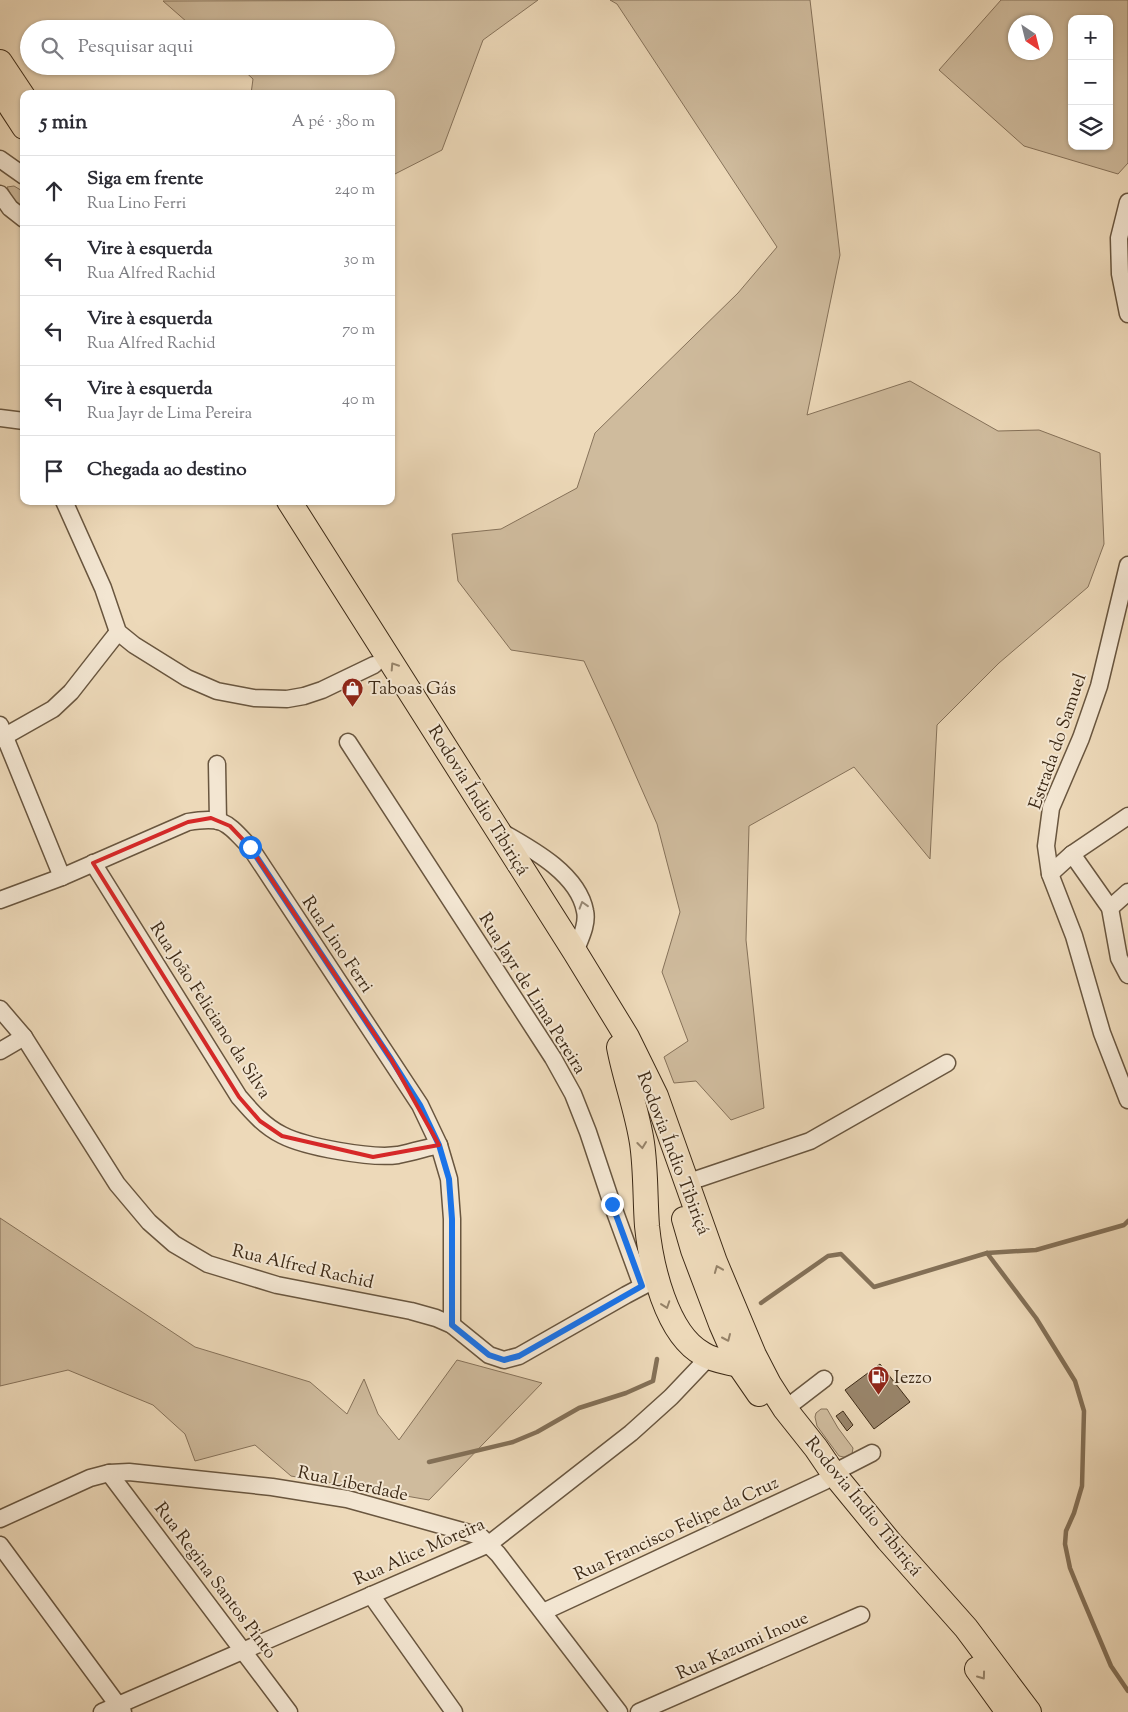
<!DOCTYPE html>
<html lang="pt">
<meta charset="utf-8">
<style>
body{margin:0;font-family:"Sorts Mill Goudy",serif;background:#f2f2f3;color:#2b2b33}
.controls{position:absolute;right:15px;top:15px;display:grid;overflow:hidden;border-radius:10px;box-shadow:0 1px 4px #0004}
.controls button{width:45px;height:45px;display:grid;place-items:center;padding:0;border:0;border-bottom:1px solid #e1e1e2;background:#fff;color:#2b2b33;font:25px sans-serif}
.compass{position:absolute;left:1008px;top:15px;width:45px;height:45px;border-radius:50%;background:#fff;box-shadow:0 1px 4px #0004;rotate:145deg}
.stop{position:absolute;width:15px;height:15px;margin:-11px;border:4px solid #1a73e8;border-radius:50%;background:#fff}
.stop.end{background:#1a73e8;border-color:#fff;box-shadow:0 1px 5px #0008}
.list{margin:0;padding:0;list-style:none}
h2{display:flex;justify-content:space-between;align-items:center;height:65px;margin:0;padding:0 20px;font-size:21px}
h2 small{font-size:16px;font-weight:400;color:#7c7c81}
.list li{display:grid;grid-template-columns:32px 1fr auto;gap:15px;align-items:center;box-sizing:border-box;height:70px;padding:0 20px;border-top:1px solid #e1e1e2}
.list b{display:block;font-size:19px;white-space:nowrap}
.list p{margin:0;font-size:16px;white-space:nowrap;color:#7c7c81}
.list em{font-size:16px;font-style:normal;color:#7c7c81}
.icon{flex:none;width:28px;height:28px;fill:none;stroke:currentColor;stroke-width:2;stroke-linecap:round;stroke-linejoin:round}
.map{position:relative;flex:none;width:1128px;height:1712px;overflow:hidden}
.search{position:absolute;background:#fff;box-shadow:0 1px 4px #0004;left:20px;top:20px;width:375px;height:55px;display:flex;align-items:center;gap:12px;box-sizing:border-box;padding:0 18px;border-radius:28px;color:#7c7c81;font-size:19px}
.panel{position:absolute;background:#fff;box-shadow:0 1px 4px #0004;left:20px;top:90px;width:375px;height:415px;border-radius:10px}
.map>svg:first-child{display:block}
.green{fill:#cfbb9d;stroke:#86725a;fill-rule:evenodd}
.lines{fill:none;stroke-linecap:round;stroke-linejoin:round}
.stream{stroke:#837057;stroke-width:4.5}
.building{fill:#99856b;stroke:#3d2a16}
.minor-casing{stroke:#69563f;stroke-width:19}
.highway-casing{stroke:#3d2a16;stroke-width:26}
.minor{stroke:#f3e6d2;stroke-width:16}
.highway{stroke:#edd9b9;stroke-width:24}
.oneway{stroke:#958268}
.oneway2{stroke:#988874}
.route{stroke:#1a73e8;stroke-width:6}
.marked{fill:none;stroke:#d62828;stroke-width:4;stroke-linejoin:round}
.labels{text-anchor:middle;stroke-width:4;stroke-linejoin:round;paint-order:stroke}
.poi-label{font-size:18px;fill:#3d2a16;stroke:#f3e6d2;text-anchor:start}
.street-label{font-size:18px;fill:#3d2a16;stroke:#f3e6d2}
</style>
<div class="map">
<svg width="1128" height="1712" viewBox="0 0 1128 1712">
<rect width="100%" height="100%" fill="#edd9b9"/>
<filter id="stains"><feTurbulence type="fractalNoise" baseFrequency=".004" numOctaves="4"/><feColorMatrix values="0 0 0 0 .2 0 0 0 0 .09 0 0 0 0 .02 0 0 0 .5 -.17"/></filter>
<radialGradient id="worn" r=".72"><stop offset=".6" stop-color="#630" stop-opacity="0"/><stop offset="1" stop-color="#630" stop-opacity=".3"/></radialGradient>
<g class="green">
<path d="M538 0 483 40 442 150 391 176V94H251L253 79 239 66H386V29H195L163 1Z"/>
<path d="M610 0H810L840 255 807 415 910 381 998 431 1039 430 1100 453 1104 544 1088 587 999 663 937 725 930 859 854 767 749 826 746 940 764 1108 731 1120 696 1081 674 1083 664 1057 688 1041 662 972 680 912 657 824 614 726 584 661 511 650 458 581 452 534 501 529 577 488 595 433 738 293 777 247 617 4Z"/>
<path d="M1001 0H1128V163L1118 174 1024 146 939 70ZM1072 19H1109V146H1072ZM1046 22V52H1016V22Z"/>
<path d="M14 186 24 192V211L14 201 7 187Z"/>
<path d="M0 1218 195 1347 310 1382 347 1414 364 1379 378 1414 399 1440 457 1360 542 1383 429 1500 291 1476 255 1445 195 1461 185 1434 153 1405 68 1370 0 1386Z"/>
<path d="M821 1409H827L838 1428 853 1448 852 1454 848 1458 839 1456 817 1426 815 1417 816 1413Z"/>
</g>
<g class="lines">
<g class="stream">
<path d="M987 1253 1036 1318 1075 1381 1084 1411 1082 1486 1074 1513 1066 1531 1065 1544 1070 1568 1081 1595 1111 1666 1128 1691"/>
<path d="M761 1303 828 1256 841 1254 874 1287 987 1253 1036 1250 1124 1225 1128 1221"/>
<path d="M429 1462 513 1442 537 1432 579 1408 626 1393 653 1381 657 1359"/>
</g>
</g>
<g class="building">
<path d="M880 1364 910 1402 874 1429 845 1390Z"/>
<path d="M843 1411 853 1425 847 1431 836 1416Z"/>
</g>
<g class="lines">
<defs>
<g id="minor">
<path d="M0 159 24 176"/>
<path d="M0 194 10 208 24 219"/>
<path d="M1128 202 1119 238 1120 274 1128 314"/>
<path d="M0 418 24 421"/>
<path d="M64 501 103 588 118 632 134 645 187 678 217 691 254 698 287 699 304 696 322 690 374 665"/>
<path d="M1128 565 1099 686 1081 738 1051 808 1046 846 1050 874 1074 936 1102 1033 1128 1100"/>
<path d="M0 725 62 877"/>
<path d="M0 739 53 709 71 692 118 632"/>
<path d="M348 742 553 1058 573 1094 588 1132 612 1204 642 1286"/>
<path d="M217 764 218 821"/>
<path d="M500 831C530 848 578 873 585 911 588 924 580 939 575 952"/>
<path d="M1072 854 1110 908 1119 958 1128 975"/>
<path d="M93 863 239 1097C252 1112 264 1126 282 1135 305 1147 372 1159 398 1155 412 1152 426 1148 439 1145"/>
<path d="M1050 874 1072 854 1128 816"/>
<path d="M0 900 62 877 188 822C224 816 226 822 250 847L420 1105 439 1145 449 1179 452 1219V1325"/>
<path d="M1110 908 1128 892"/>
<path d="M0 1009 24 1037 117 1184 149 1222 174 1244 208 1264 277 1285 411 1311 436 1318 452 1325 489 1355 504 1360 519 1356 626 1295 658 1278"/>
<path d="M0 1051 24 1037"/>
<path d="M686 1183 810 1141 947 1063"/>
<path d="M785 1409 824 1379"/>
<path d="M109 1473 289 1712"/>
<path d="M833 1473 872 1453"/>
<path d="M0 1519 90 1478 109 1473 129 1472 272 1487 347 1499 462 1531 480 1536 498 1554 619 1712"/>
<path d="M0 1545 123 1712"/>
<path d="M371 1595 454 1712"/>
<path d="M543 1612 825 1481"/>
<path d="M102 1712 489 1544 631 1433 671 1397 709 1357"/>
<path d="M639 1712 861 1615"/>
</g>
<g id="highway">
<path d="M0 62 24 98"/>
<path d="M0 90 24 127"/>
<path d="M289 501 575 952 627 1037 656 1096 715 1262 754 1355 769 1384 785 1409 816 1448 833 1473 888 1540 966 1628 1029 1712"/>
<path d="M619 1047C625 1079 637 1110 642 1143 646 1170 645 1199 647 1226 651 1265 666 1334 703 1354 714 1361 727 1362 739 1365"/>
<path d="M684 1219 693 1250 721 1324 739 1365 759 1394"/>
<path d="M977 1669 1008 1712"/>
</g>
</defs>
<use href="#minor" class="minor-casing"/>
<use href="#highway" class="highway-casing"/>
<use href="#minor" class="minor"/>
<use href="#highway" class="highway"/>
</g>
<defs><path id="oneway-chevron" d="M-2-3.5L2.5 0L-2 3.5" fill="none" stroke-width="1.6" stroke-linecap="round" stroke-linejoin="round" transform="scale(1.25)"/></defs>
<g class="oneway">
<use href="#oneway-chevron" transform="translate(394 666) rotate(-123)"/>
<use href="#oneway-chevron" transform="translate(642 1145) rotate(83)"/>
<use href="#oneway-chevron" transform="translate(718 1269) rotate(-112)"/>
<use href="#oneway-chevron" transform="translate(666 1305) rotate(71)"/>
<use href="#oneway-chevron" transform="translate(727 1338) rotate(66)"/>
<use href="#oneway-chevron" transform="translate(982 1676) rotate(54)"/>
</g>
<use class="oneway2" href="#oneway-chevron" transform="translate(583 905) rotate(-107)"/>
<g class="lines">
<path class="route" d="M250 847 391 1059 420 1105 439 1145 449 1179 452 1219V1325L489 1355 504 1360 519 1356 642 1286 612 1204"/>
</g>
<path class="marked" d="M211 818 230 826 250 847 391 1059 439 1145 373 1157 282 1136 260 1121 239 1097 93 863 188 822Z"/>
<defs>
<symbol id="shop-pin" viewBox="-11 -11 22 30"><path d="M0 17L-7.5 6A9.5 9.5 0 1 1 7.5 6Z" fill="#8f2418" stroke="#f3e6d2"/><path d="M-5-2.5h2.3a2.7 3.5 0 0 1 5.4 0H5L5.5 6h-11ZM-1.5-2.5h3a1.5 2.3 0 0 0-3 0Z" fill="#fff"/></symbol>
<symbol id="fuel-pin" viewBox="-11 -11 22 30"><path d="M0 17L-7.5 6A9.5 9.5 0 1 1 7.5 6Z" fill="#8f2418" stroke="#f3e6d2"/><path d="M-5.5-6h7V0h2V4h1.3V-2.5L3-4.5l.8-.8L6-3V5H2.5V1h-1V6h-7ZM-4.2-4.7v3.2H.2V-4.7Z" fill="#fff"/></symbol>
</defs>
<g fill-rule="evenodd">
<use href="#shop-pin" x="340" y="676" width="25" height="34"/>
<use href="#fuel-pin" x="866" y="1364" width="25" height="34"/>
</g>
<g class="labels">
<g class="poi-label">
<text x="368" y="694">Taboas Gás</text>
<text x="894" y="1383">Iezzo</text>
</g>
<g class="street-label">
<text transform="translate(1057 741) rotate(-71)" y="6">Estrada do Samuel</text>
<text transform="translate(479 800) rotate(58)" y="6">Rodovia Índio Tibiriçá</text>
<text transform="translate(338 944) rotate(56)" y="6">Rua Lino Ferri</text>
<text transform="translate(533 993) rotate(58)" y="6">Rua Jayr de Lima Pereira</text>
<text transform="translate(211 1010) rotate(57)" y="6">Rua João Feliciano da Silva</text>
<text transform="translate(674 1153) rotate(69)" y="6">Rodovia Índio Tibiriçá</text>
<text transform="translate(303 1266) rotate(13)" y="6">Rua Alfred Rachid</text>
<text transform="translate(353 1483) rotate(12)" y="6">Rua Liberdade</text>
<text transform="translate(864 1506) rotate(51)" y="6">Rodovia Índio Tibiriçá</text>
<text transform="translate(676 1528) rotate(-25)" y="6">Rua Francisco Felipe da Cruz</text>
<text transform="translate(419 1551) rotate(-24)" y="6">Rua Alice Moreira</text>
<text transform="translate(216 1580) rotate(53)" y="6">Rua Regina Santos Pinto</text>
<text transform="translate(742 1645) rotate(-24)" y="6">Rua Kazumi Inoue</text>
</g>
</g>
<rect width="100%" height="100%" filter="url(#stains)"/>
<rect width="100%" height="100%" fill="url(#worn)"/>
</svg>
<div class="controls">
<button>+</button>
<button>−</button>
<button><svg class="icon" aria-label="layers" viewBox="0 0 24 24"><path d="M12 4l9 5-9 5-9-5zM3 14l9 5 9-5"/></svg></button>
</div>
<svg class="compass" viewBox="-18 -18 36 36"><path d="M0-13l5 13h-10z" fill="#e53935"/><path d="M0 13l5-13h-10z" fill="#7c7c81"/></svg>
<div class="stop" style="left:250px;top:847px"></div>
<div class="stop end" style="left:612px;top:1204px"></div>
<div class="search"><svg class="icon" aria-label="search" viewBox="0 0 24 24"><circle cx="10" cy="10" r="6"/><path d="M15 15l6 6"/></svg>Pesquisar aqui</div>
<section class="panel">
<h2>5 min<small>A pé · 380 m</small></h2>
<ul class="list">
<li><svg class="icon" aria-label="ahead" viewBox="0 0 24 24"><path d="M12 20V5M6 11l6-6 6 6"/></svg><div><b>Siga em frente</b><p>Rua Lino Ferri</p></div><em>240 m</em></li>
<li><svg class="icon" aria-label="left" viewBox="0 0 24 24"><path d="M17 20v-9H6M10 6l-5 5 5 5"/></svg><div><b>Vire à esquerda</b><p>Rua Alfred Rachid</p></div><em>30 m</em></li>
<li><svg class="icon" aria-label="left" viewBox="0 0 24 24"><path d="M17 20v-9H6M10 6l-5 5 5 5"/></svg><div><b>Vire à esquerda</b><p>Rua Alfred Rachid</p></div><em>70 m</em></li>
<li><svg class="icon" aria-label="left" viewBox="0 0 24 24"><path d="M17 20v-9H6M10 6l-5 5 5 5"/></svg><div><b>Vire à esquerda</b><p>Rua Jayr de Lima Pereira</p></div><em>40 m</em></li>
<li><svg class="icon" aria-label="arrive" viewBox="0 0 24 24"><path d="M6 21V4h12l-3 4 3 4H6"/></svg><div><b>Chegada ao destino</b></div></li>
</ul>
</section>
</div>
